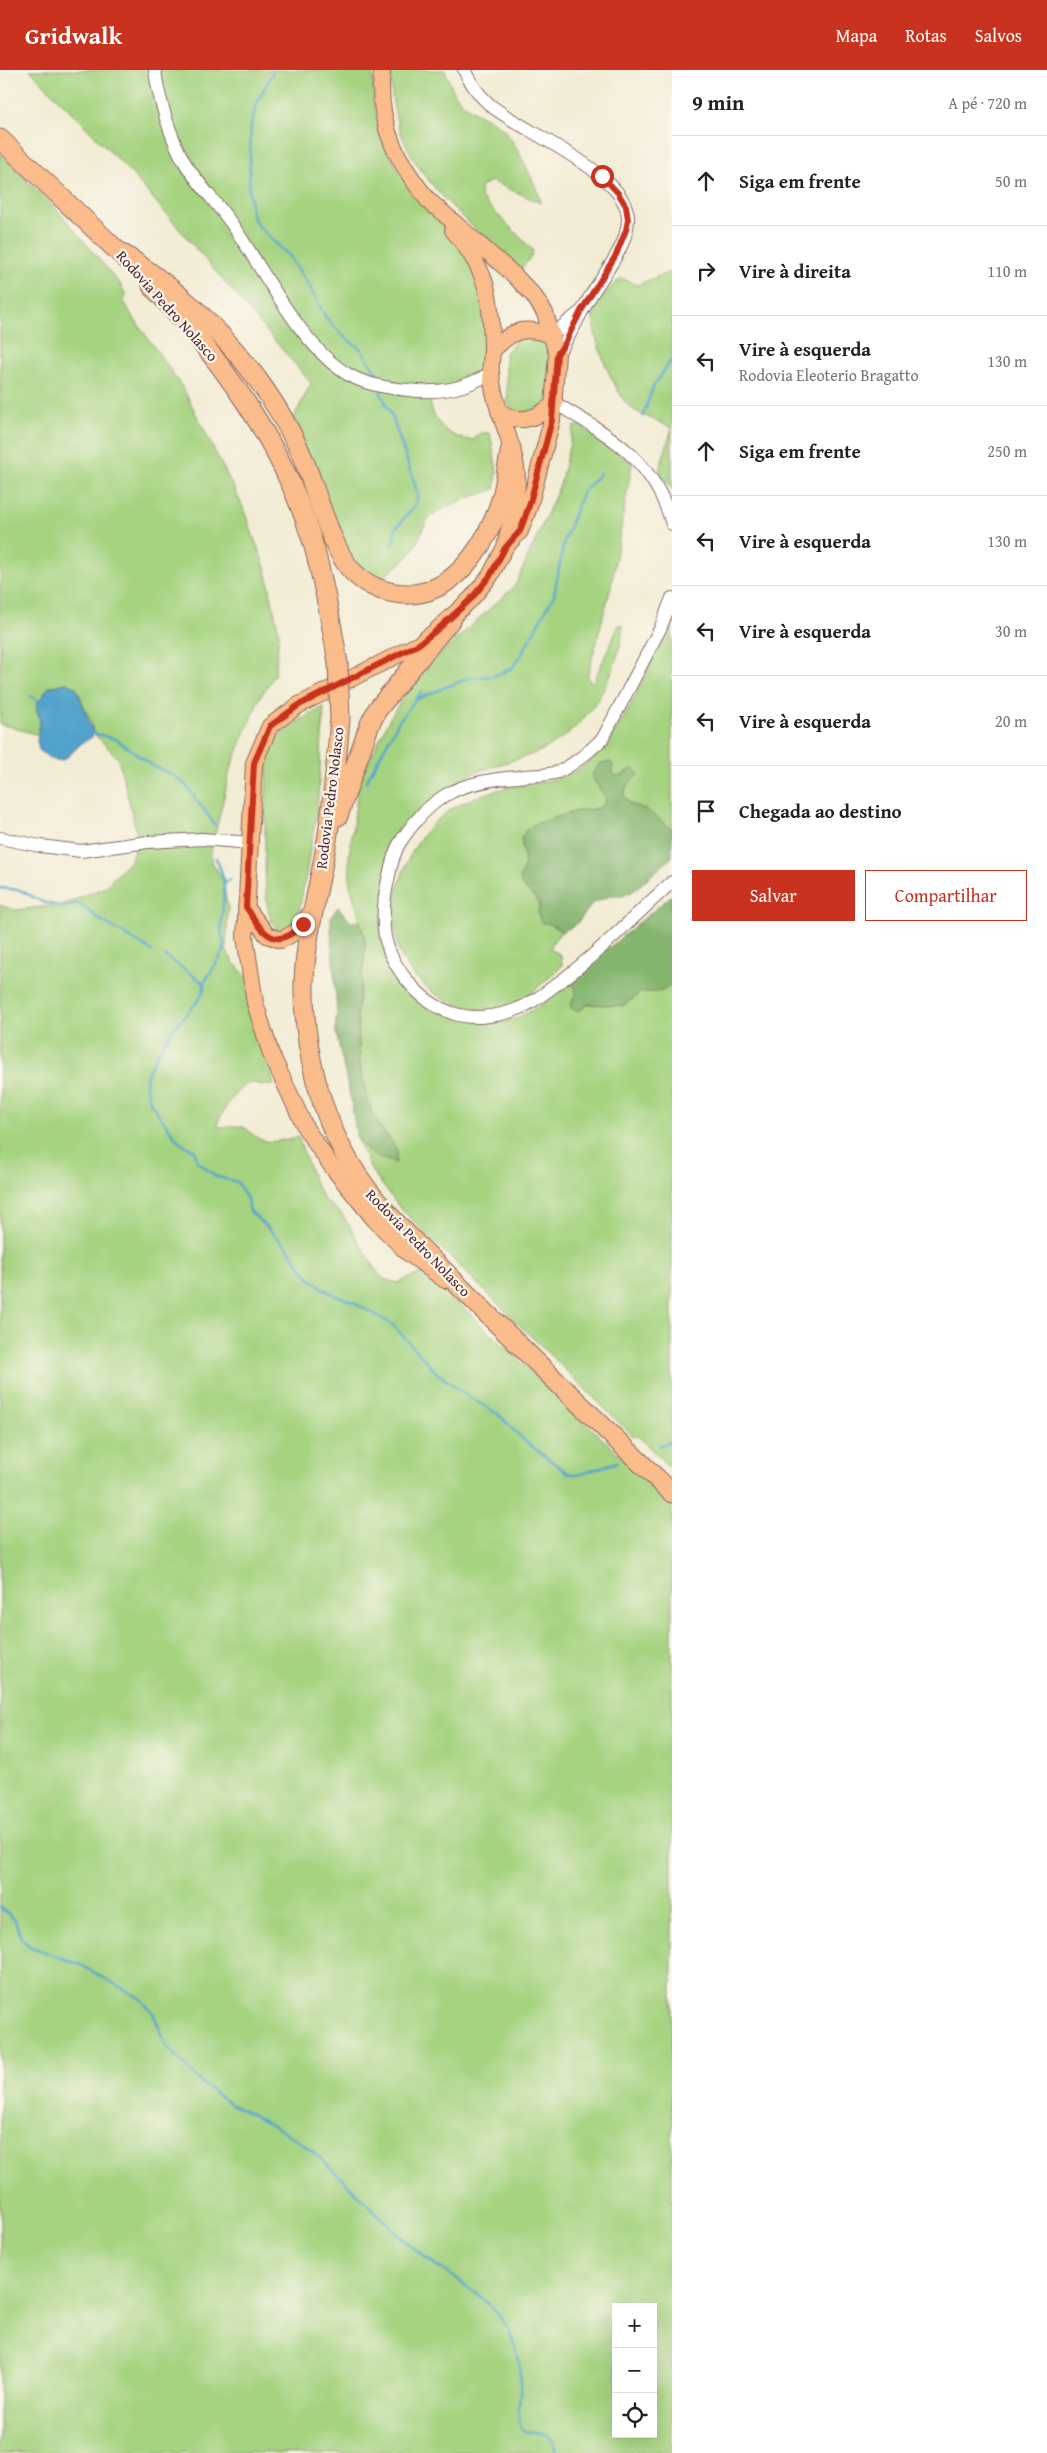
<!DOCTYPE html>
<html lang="pt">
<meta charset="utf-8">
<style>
body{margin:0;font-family:"Gentium Book Plus",serif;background:#f2f2f2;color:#202124}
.controls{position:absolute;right:15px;bottom:15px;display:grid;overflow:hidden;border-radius:0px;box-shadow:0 5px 20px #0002}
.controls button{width:45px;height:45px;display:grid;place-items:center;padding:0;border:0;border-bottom:1px solid #e0e0e0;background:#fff;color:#202124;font:25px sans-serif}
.stop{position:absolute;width:15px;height:15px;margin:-11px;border:4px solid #c8321e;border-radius:50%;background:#fff}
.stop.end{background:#c8321e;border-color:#fff;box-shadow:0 1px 5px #0008}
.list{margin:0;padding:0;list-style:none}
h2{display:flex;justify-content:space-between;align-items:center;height:65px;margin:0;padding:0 20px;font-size:21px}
h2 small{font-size:16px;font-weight:400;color:#757577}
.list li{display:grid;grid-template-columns:32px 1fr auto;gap:15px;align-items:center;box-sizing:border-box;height:90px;padding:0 20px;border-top:1px solid #e0e0e0}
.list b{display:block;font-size:19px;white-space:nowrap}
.list p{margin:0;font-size:16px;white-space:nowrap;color:#757577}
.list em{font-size:16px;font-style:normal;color:#757577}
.actions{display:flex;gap:10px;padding:15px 20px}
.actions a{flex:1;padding:11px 0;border:1px solid #c8321e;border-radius:0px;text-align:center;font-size:18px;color:#c8321e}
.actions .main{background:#c8321e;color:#fff}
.icon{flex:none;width:28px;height:28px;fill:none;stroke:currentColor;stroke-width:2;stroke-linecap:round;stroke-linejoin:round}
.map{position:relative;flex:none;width:672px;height:2383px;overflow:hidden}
header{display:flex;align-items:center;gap:30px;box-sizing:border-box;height:70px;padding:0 25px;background:#c8321e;color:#fff}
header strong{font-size:24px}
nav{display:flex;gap:28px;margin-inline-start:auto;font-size:18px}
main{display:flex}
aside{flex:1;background:#fff}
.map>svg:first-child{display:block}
.green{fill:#a5d380;stroke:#787956;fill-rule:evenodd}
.forest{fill:#84b56e;stroke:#676a4c}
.water{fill:#51a3cc;stroke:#4e617c}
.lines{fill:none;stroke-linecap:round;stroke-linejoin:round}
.stream{stroke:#51a3cc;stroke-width:2.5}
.minor-casing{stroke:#856766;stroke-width:14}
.major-casing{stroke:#856766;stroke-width:18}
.highway-casing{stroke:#856766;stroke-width:21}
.minor{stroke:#fff;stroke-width:12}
.major{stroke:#f9bc8a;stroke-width:16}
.highway{stroke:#f9bc8a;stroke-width:19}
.highway-bridge-casing{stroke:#856766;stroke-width:21;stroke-linecap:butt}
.highway-bridge{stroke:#f9bc8a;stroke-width:19}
.route{stroke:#c8321e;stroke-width:6}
.labels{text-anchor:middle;stroke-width:4.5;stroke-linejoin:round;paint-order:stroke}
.street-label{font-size:15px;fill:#4a1f2b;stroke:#fbf7ec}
</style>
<header>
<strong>Gridwalk</strong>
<nav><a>Mapa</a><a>Rotas</a><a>Salvos</a></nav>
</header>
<main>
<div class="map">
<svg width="672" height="2383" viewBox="0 0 672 2383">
<rect width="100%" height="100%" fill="#fbf7ec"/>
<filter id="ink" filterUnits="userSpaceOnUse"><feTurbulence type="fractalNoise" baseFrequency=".02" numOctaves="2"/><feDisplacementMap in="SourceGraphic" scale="10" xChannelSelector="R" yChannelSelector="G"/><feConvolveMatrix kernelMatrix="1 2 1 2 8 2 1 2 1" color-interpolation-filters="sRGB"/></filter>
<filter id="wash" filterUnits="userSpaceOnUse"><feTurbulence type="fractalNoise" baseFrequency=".0096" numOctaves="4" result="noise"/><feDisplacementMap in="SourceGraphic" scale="20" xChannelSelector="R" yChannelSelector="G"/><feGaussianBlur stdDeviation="1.12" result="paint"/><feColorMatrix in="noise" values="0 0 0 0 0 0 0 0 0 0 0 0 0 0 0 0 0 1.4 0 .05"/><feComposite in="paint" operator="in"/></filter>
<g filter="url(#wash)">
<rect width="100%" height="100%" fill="#f2ecd4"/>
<g class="green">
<path d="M30 0H372L374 34 380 66 398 100 477 191 491 282 477 305 429 326C432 352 448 369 473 370L481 363H490L497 401 495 419C477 426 437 436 427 451 420 462 418 476 409 485 398 498 382 505 372 518L342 484 290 355 311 313 133 105Z"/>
<path d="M392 0H445C458 41 471 37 502 58 512 65 539 120 541 133L491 111 480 117 481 128 533 180 531 187 520 200C460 142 385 93 392 0Z"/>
<path d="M0 84 60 143 120 214 126 225 124 231 131 244 184 320 241 433 266 500 279 563 275 604 259 629 230 700 211 782 213 794 222 808 228 838 226 880 233 892 251 911 274 1015C266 1016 257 1013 250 1013 239 1014 219 1045 217 1056 226 1059 234 1054 243 1057 249 1060 253 1066 259 1069 272 1075 284 1069 298 1067L314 1111 324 1130 342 1144 378 1203 384 1209 397 1213 425 1202 672 1434V2383H0V835L15 840 62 835 105 817 131 790 138 768 118 688 93 663 92 655 76 617 66 613 49 617 36 638 40 651 39 665 0 654ZM616 2237H653V2364H616Z"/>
<path d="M672 201V419L659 401 672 358C659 351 641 346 630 337 615 324 588 260 594 241 597 228 612 217 621 208L637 215Z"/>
<path d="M527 265 542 267 555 281 550 340 519 347 508 333 505 284 515 272Z"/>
<path d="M574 356H581L632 393 611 516 587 608 593 613 619 555H623C619 607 585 665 533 684 505 694 472 699 448 717L404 764 380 852 385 889 408 920 478 953 516 949 541 935 568 912 575 916 577 923 572 930 580 940 588 934C612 934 623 940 641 922H657L672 915V1400L639 1367 632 1365 400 1138 371 1100 356 1066C363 1077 372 1085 384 1089L394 1074 373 1047 361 1004 357 943 365 885V868L350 815 349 787 359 711 390 648 412 614 442 582 515 516 560 415Z"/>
<path d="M672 541V759L645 739 630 734 624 726 626 717 639 704 628 700 623 705 615 706 612 701 604 734 599 738 573 742 535 754 521 769 525 793 520 808C526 819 534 825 540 835L538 844C547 855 552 854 561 862L552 873 550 879 561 885 562 896C547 909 530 927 511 935 468 952 413 921 398 878 396 872 396 865 395 859 394 852 392 844 393 837 410 760 445 728 522 715 544 712 571 708 589 692 628 658 651 589 672 541Z"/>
<path d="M324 637 317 741 297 854 281 863C272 856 269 845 267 833 264 812 263 691 272 676 283 657 305 648 324 637Z"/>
</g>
<g class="forest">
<path d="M610 692 613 694 612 701 615 706 623 705 633 698 639 704 626 717 624 726 630 734 645 739 672 759V787L632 822 622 826H610L593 833 579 851 572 857 561 862 555 856 541 852 538 844 540 835 535 827 522 816 520 808 525 793 521 769 526 760 535 754 573 742 599 738 604 734 606 728 591 706 600 693Z"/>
<path d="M672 825V915L657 922H641L623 936 588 934 580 940 575 941 570 937 576 923 575 917 568 912Z"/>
<path d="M338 837 351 852 359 851 365 868V885L357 943 361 1004 373 1047 397 1080 396 1093 376 1087 363 1076 356 1066 352 1035 335 958 337 944 331 861V847Z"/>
</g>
<path class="water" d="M66 613 76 617 93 662 92 667C89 669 85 671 82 673 65 688 62 700 39 680L37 671 40 651 36 635 49 617Z"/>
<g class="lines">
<g class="stream">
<path d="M274 0 256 35 251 56 249 119 252 145 258 156 290 187 309 216 326 248 344 267 360 278 380 308"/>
<path d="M380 321 393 349 418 424 415 435 396 458 392 476"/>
<path d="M643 346 653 317 672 289"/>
<path d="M30 626 40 632"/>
<path d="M417 629 468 608 494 606 512 598 520 587 554 525 564 471 583 421 600 404"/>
<path d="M92 663 116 669 153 696 173 705 184 713 215 755"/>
<path d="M366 712 399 651 422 621"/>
<path d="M216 788C219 796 224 806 224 814 225 837 217 857 225 879L204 913V920L198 931 172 960 156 986 147 1004 146 1018 151 1034 179 1072 195 1081 197 1091 215 1106 237 1112 247 1129 250 1141 288 1178 309 1208 330 1223 353 1232 392 1254 437 1303 469 1327 498 1344 526 1372 558 1396 568 1403 578 1405 617 1392"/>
<path d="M224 814 230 809"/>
<path d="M0 818 20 820 42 832 64 837 76 833 80 834 99 849 152 881"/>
<path d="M165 886 204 913"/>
<path d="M659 1376 672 1371"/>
<path d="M0 1837 15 1850 21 1868 29 1876 81 1895 141 1929 153 1943 167 1977 205 2016 229 2033 283 2061 303 2074C343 2105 375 2145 413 2178 444 2204 488 2223 508 2259 516 2275 519 2293 521 2311 522 2326 513 2350 524 2361 540 2363 556 2362 557 2383"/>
</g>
</g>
</g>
<g filter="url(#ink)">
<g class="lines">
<defs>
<g id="minor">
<path d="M155 0C158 27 171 70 185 93 200 117 221 137 236 160 265 203 305 281 349 305 367 315 388 318 408 320 439 324 464 319 491 303"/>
<path d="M464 0C470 12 479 25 489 34 521 62 630 103 628 150 627 176 606 201 593 222 580 242 572 265 557 284"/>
<path d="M552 265 579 243"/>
<path d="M555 333C609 366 653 387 672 454"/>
<path d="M672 528 660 559 603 668C590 681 575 694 558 702 546 706 529 705 517 707 463 712 435 721 403 768 394 780 391 796 388 810 384 826 383 842 384 859 387 894 419 932 452 943 471 950 496 947 515 940 529 935 541 926 553 917 596 886 633 847 672 812"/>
<path d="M0 768 40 776 81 781 148 772 202 769 251 773"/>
</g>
<g id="major">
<path d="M382 0C376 56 398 94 433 136"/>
<path d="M427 129 513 204 534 226 545 243 557 284 552 350 529 437 520 461 505 477 490 506 471 529 437 560 419 574 299 635 270 656 254 693 245 867 255 933 271 984 306 1059 333 1098 375 1150 407 1182 445 1210"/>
<path d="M453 160C489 203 491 225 492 280 492 287 490 295 491 302 493 336 512 366 516 398 520 423 511 450 506 473"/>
<path d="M492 281C513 259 523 256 552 265"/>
<path d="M499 341C519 356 537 349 555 333"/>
<path d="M246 837 267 865 281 870 297 861 312 841"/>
</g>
<g id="highway">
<path d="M0 69 126 189"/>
<path d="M118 181C194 228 261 298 299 379 314 410 331 482 354 503 370 518 391 525 413 524 460 520 492 465 503 423 506 408 508 393 511 378"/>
<path d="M152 216C221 289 282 372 312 470 324 511 331 551 338 593"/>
<path d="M340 649C336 694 333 738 325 782 317 826 305 869 304 914 303 977 320 1045 353 1098 379 1141 419 1175 454 1211 526 1283 599 1353 672 1423"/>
<path d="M338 746 369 656 377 640 452 548"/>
</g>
</defs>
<use href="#minor" class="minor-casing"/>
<use href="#major" class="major-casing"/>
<use href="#highway" class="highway-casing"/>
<use href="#minor" class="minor"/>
<use href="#major" class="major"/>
<use href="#highway" class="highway"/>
<defs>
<path id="highway-bridge" d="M338 593 340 649"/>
</defs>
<use href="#highway-bridge" class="highway-bridge-casing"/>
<use href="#highway-bridge" class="highway-bridge"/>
</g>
</g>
<g class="lines" filter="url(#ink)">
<path class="route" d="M303 854C275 883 263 863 246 837L254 693 270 656 299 635 419 574 437 560 471 529 490 506 505 478 520 461 529 436 552 350 557 284 564 275 581 241 616 185 626 160 628 150 626 136 618 123 602 106"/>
</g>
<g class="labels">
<g class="street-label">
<text transform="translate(167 236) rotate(48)" y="5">Rodovia Pedro Nolasco</text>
<text transform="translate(330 728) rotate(-83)" y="5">Rodovia Pedro Nolasco</text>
<text transform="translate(418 1173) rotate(46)" y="5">Rodovia Pedro Nolasco</text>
</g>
</g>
</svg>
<div class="controls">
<button>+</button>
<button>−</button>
<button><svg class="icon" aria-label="locate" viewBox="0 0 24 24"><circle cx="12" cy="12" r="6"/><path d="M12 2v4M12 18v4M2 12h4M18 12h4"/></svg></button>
</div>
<div class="stop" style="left:602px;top:106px"></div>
<div class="stop end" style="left:303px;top:854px"></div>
</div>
<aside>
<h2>9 min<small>A pé · 720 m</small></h2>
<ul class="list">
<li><svg class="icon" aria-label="ahead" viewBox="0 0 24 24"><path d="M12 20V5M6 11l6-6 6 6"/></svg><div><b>Siga em frente</b></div><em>50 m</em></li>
<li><svg class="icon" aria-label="right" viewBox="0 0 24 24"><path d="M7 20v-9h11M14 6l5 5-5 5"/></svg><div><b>Vire à direita</b></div><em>110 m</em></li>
<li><svg class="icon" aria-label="left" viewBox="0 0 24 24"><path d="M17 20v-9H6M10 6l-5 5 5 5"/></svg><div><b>Vire à esquerda</b><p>Rodovia Eleoterio Bragatto</p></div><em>130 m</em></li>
<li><svg class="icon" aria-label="ahead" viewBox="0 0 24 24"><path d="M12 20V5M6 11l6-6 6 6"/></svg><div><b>Siga em frente</b></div><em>250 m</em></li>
<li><svg class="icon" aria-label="left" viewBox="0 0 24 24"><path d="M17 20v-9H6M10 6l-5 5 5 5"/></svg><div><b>Vire à esquerda</b></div><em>130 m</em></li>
<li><svg class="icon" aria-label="left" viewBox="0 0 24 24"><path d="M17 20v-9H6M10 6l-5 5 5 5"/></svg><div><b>Vire à esquerda</b></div><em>30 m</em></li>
<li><svg class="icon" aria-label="left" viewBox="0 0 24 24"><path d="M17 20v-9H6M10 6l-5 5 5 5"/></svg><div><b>Vire à esquerda</b></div><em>20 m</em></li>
<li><svg class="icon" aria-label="arrive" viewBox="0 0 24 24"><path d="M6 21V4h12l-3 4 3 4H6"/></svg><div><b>Chegada ao destino</b></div></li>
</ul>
<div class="actions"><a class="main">Salvar</a><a>Compartilhar</a></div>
</aside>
</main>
